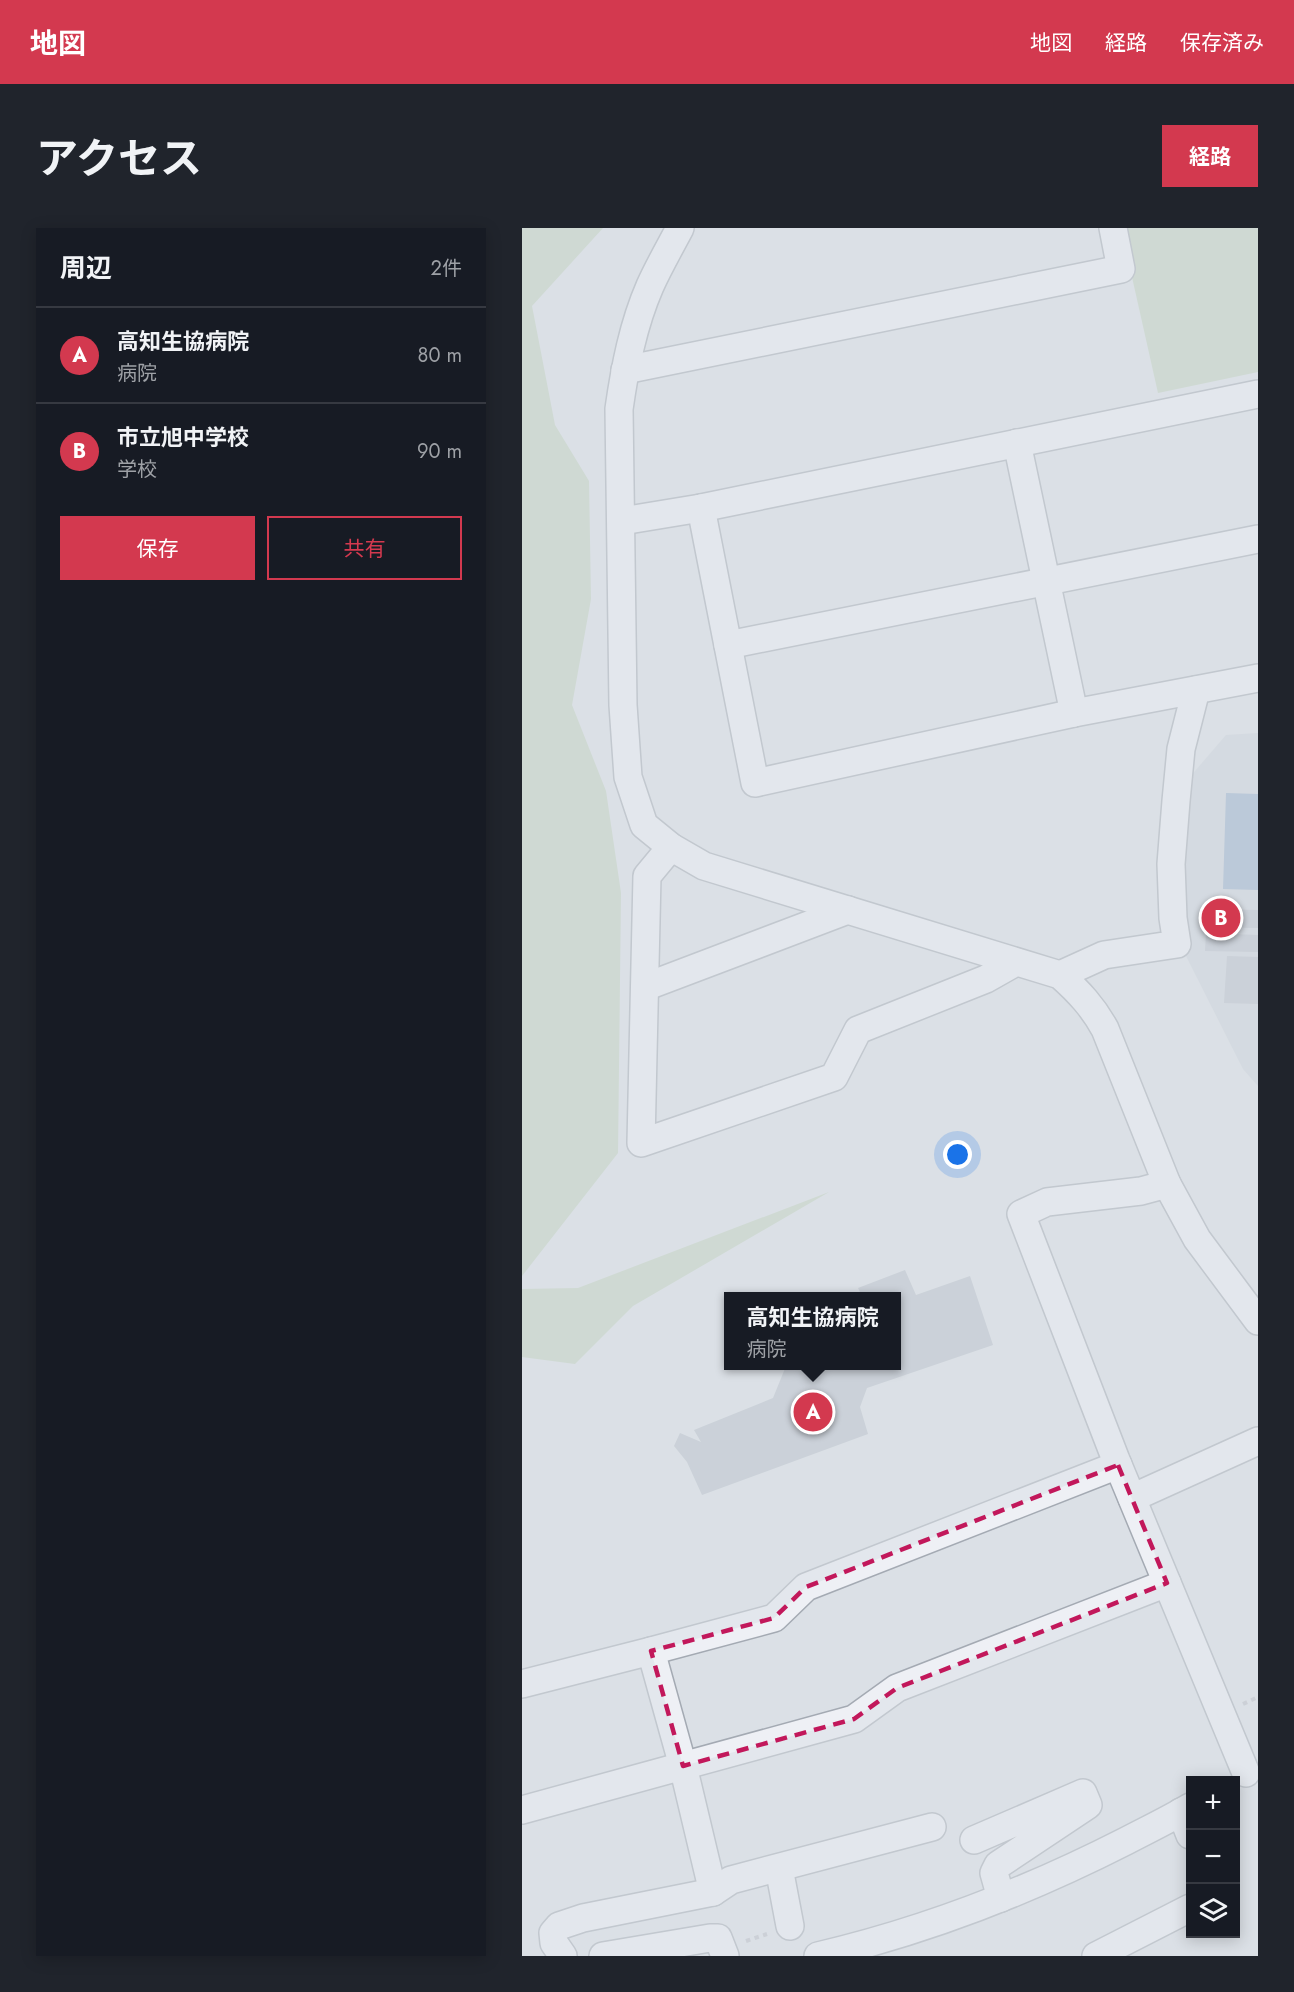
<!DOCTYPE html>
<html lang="ja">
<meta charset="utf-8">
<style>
body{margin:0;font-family:Jost,"Noto Sans JP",sans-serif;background:#20242c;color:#f1f3f6}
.controls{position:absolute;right:18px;bottom:18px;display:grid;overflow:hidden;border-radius:0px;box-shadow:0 3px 15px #0003}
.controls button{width:54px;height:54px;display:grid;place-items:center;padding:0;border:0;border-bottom:2px solid #363941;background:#171b24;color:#f1f3f6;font:30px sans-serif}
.you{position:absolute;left:436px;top:927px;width:21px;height:21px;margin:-15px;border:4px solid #fff;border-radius:50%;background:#1a73e8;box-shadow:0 0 0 9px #1a73e833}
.badge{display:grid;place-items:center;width:39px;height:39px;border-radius:50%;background:#d3394f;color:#fff;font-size:20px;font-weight:700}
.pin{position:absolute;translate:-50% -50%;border:3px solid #fff;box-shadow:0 2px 6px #0006}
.popup{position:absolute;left:202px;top:1064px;width:177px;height:78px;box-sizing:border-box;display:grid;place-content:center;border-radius:0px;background:#171b24;filter:drop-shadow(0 2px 4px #0005);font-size:20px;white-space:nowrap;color:#9ea1a6}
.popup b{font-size:22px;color:#f1f3f6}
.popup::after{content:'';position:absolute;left:50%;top:100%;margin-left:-12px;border:12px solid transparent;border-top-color:#171b24}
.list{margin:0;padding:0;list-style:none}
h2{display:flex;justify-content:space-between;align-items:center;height:78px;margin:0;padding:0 24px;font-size:26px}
h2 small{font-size:20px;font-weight:400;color:#9ea1a6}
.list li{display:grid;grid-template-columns:39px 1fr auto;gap:18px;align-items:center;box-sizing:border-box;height:96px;padding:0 24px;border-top:2px solid #363941}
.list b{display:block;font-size:22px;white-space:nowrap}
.list p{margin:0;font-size:20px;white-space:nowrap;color:#9ea1a6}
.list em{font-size:20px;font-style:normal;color:#9ea1a6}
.actions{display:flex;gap:12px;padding:18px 24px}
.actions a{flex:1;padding:14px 0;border:2px solid #d3394f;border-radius:0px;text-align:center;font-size:21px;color:#d3394f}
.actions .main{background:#d3394f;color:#fff}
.icon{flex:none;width:33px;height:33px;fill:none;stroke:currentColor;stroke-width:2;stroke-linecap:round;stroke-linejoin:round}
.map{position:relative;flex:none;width:736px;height:1728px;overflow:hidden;border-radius:0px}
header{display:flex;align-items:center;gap:36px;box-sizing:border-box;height:84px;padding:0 30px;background:#d3394f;color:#fff}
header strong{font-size:28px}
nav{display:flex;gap:33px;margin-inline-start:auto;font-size:21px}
.intro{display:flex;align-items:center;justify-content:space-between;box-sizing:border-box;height:144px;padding:0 36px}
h1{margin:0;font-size:42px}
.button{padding:15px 27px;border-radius:0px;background:#d3394f;color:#fff;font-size:21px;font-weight:700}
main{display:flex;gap:36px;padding:0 36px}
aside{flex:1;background:#171b24;border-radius:0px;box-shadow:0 3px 15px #0003}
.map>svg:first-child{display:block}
.built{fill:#cdd2db}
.green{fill:#c1d1bc}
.water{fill:#94adc9}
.building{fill:#b8bfc9}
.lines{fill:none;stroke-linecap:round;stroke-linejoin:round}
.minor-casing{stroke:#a4aab3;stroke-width:30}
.path{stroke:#babdc5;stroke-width:4;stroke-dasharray:4.5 4.5;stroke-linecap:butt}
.minor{stroke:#eef0f5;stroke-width:27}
.marked{fill:none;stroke:#c2185b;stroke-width:4.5;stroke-dasharray:12 8;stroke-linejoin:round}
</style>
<header>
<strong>地図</strong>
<nav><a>地図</a><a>経路</a><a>保存済み</a></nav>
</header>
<div class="intro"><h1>アクセス</h1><a class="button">経路</a></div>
<main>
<aside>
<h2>周辺<small>2件</small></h2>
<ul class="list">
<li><span class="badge">A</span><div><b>高知生協病院</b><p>病院</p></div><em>80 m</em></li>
<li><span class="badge">B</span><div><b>市立旭中学校</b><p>学校</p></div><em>90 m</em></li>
</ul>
<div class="actions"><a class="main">保存</a><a>共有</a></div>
</aside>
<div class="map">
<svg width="736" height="1728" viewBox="0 0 736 1728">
<rect width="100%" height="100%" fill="#dbe0e6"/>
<path class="built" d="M736 505V858L721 841 664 728 659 652 661 557 704 507Z"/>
<g class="green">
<path d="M0 0H81L10 78 33 197 67 253 69 371 50 477 84 563 99 665 96 925 0 1048Z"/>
<path d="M599 0H736V144L636 165Z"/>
<path d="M307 964 111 1078 53 1136 0 1129V1061L56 1060Z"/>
</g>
<path class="water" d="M704 565 736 566V662L701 661Z"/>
<g class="building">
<path d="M684 681 736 682V700L684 699Z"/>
<path d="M684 705 736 707V724L683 723Z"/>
<path d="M705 728 736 729V776L702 775Z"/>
<path d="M383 1042 394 1067 448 1048 471 1117 345 1160 338 1179 346 1206 180 1267 165 1234 152 1218 158 1205 179 1214 172 1202 251 1170 264 1138H375V1068H340L336 1060Z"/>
</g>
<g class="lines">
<defs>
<g id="minor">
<path d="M158 0C148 19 137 38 128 58 111 97 103 139 97 181L101 477 106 549 122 597 149 619 182 638 538 747C557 764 571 779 583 801L645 956 675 1011 736 1093"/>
<path d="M103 142 599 41 591 0"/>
<path d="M495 215 552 485"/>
<path d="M179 280 233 555 552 485 736 450"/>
<path d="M100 293 179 280 736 166"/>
<path d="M206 417 736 311"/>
<path d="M149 619 125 648 119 915 312 849 336 802 464 751 494 734"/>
<path d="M538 747 582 727 655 716 651 690 649 636 654 573 659 521 674 462"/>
<path d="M123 759 326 682"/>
<path d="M645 956 619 963 525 974 499 986 594 1232 724 1545"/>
<path d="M610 1270 736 1213"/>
<path d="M129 1423 252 1390 284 1359 596 1237"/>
<path d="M0 1456 129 1423 161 1538 191 1664"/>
<path d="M0 1582 332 1491 375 1460 645 1355"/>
<path d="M659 1584 668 1607"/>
<path d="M452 1612 561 1565 566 1577 476 1637 472 1645 479 1670"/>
<path d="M257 1640 268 1698"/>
<path d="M41 1728 32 1715 31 1705 37 1698 61 1690 191 1664 209 1652 410 1599"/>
<path d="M81 1728 188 1710H196L203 1728"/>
<path d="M296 1728C403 1703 506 1663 604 1613 625 1602 648 1591 668 1579"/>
<path d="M574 1728 668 1680"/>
</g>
</defs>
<use href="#minor" class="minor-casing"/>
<g class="path">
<path d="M721 1476 736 1469"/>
<path d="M224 1713 245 1706"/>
</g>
<use href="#minor" class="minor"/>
</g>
<path d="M0 0H736V1728H0ZM596 1237 645 1355 375 1460 332 1491 161 1538 129 1423 252 1390 284 1359Z" fill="#dbe0e6" fill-opacity=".55" fill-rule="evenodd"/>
<path class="marked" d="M596 1237 645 1355 375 1460 332 1491 161 1538 129 1423 252 1390 284 1359Z"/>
</svg>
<div class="controls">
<button>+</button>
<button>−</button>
<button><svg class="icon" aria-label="layers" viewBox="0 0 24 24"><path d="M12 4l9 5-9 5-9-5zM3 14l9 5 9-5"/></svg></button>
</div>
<div class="you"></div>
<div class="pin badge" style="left:291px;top:1184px">A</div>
<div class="popup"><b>高知生協病院</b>病院</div>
<div class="pin badge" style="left:699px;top:690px">B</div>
</div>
</main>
